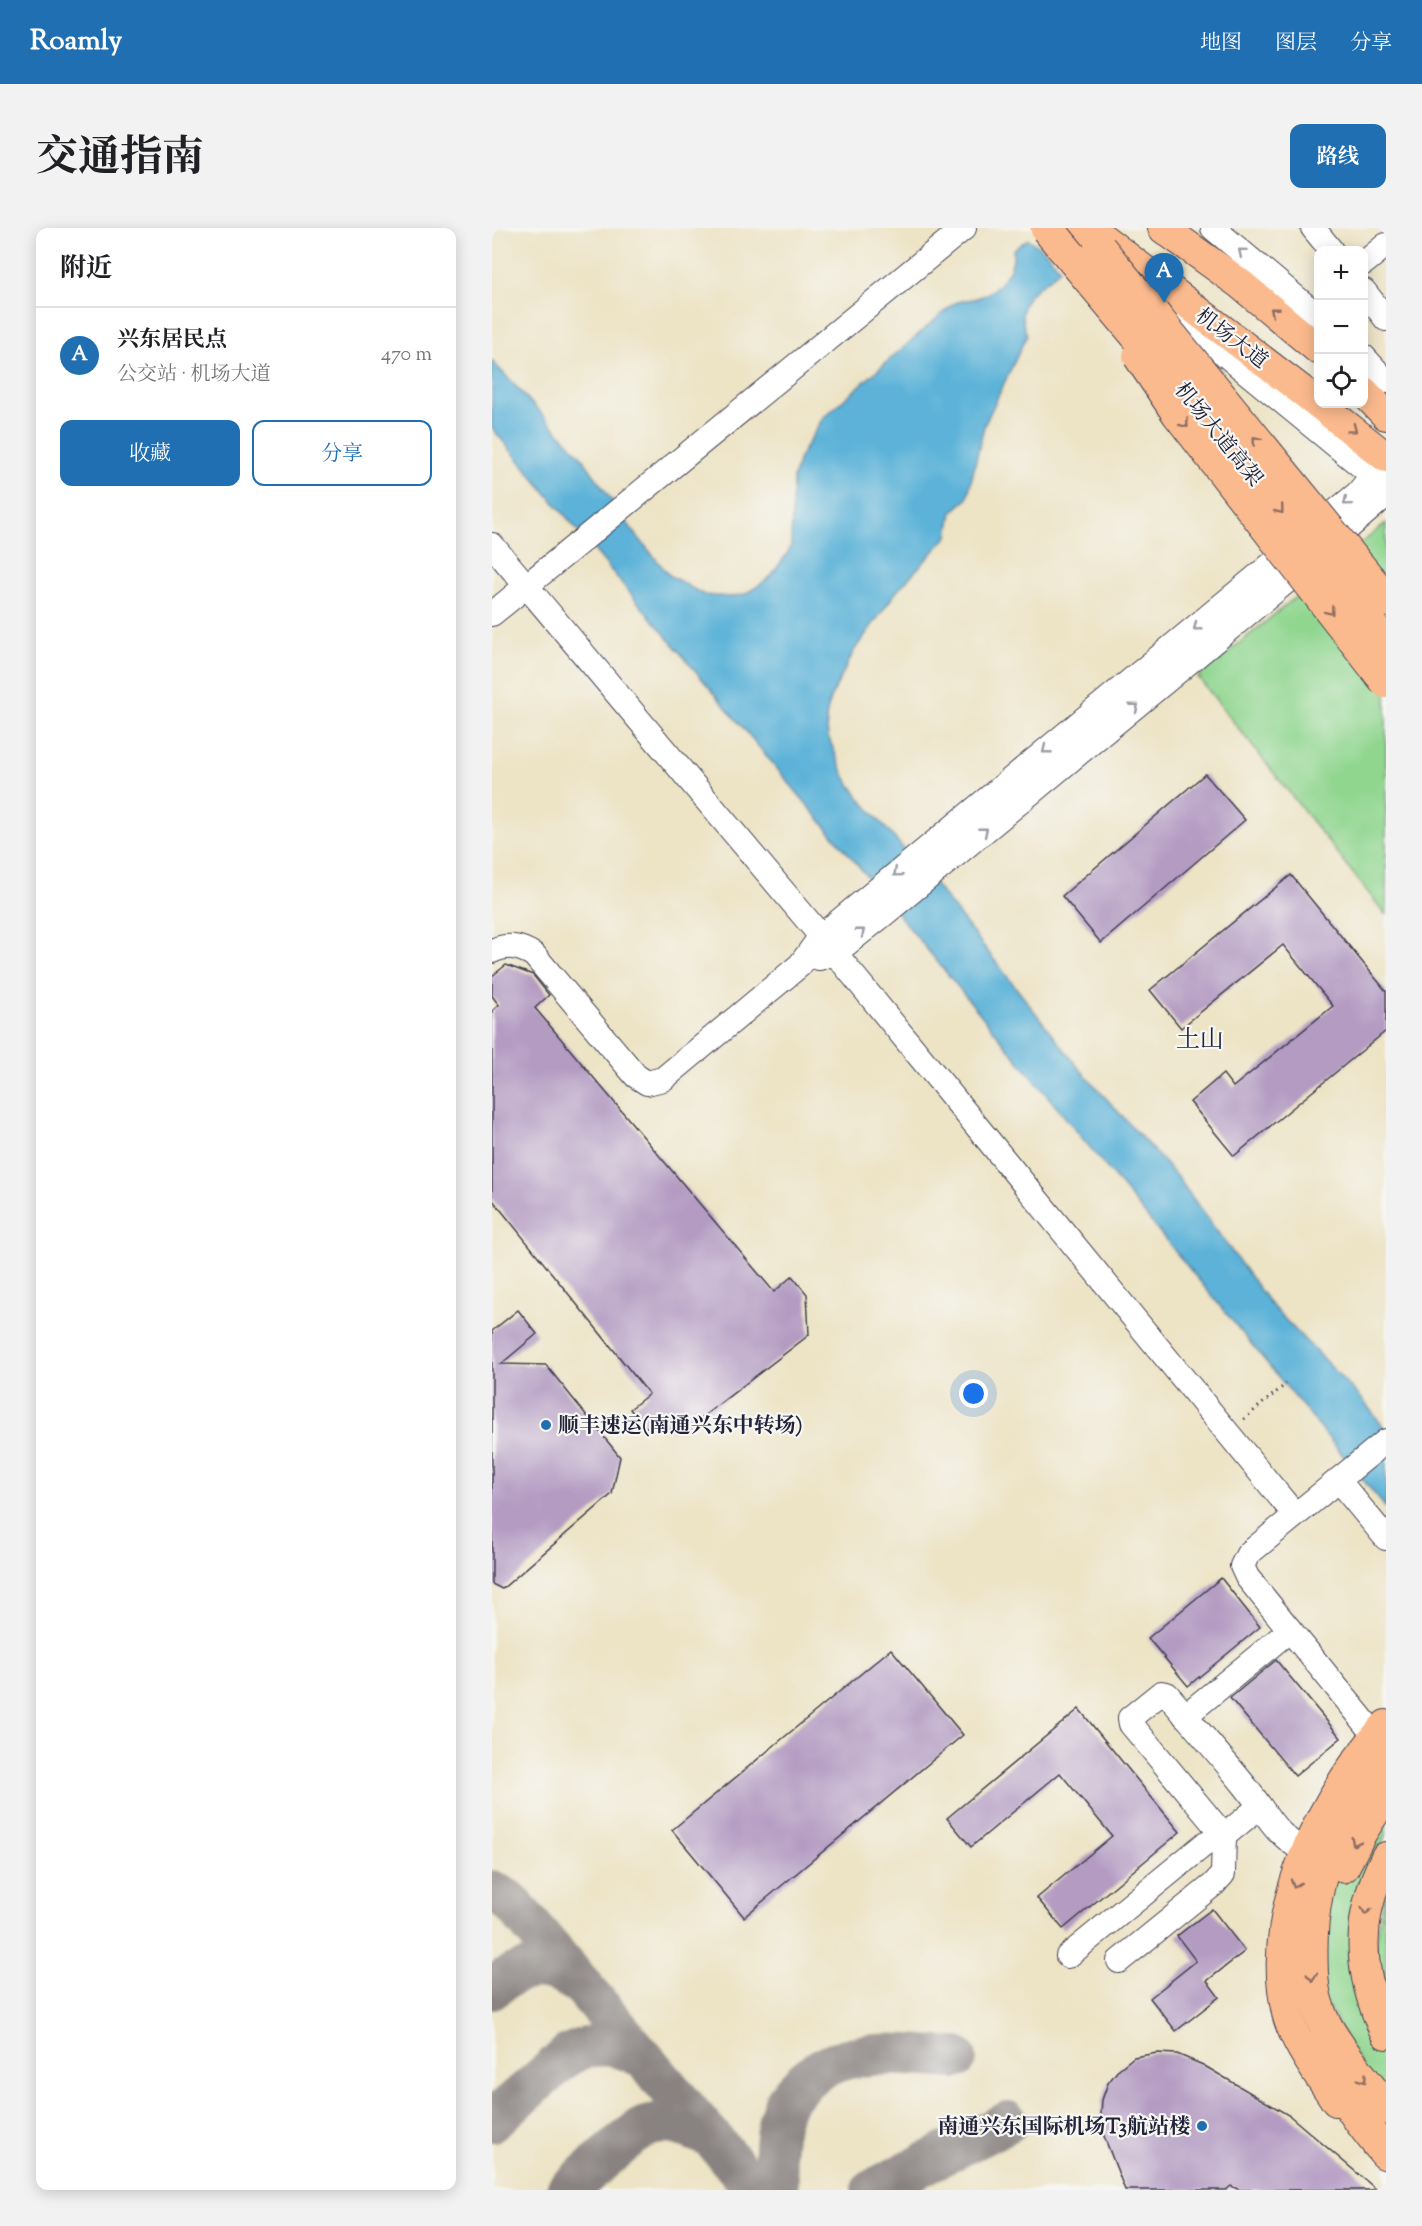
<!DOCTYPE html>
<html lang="zh">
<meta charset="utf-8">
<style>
body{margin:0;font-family:"Sorts Mill Goudy","Noto Serif SC",serif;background:#f2f2f2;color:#202124}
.controls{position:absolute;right:18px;top:18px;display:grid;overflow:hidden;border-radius:12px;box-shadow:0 3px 15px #0003}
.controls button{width:54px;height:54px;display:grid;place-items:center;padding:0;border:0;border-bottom:2px solid #e0e0e0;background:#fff;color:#202124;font:30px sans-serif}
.you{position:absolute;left:482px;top:1166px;width:21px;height:21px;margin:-15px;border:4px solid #fff;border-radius:50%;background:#1a73e8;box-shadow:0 0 0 9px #1a73e833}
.badge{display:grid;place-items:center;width:39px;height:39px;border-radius:50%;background:#1f6fb2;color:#fff;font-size:20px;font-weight:700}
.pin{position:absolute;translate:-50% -50px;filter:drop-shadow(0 2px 3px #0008)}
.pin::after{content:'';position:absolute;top:32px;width:21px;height:18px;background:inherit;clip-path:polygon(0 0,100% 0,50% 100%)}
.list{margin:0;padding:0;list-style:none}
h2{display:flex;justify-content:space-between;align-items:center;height:78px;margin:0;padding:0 24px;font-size:26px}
h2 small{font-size:20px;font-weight:400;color:#757577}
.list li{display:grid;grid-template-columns:39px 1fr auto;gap:18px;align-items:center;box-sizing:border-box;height:96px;padding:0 24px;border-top:2px solid #e0e0e0}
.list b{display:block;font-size:22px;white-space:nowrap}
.list p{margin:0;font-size:20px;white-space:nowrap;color:#757577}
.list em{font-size:20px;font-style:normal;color:#757577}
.actions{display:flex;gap:12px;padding:18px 24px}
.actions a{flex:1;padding:14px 0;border:2px solid #1f6fb2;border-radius:12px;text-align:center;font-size:21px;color:#1f6fb2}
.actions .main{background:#1f6fb2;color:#fff}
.icon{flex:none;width:33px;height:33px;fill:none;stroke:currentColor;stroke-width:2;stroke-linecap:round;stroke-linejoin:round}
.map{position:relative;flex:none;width:894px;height:1962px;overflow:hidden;border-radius:12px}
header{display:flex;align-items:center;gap:36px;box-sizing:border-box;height:84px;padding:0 30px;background:#1f6fb2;color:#fff}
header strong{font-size:28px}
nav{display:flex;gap:33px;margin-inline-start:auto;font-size:21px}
.intro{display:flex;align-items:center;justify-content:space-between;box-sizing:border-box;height:144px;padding:0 36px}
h1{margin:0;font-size:42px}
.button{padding:15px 27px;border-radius:12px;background:#1f6fb2;color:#fff;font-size:21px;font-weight:700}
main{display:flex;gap:36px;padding:0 36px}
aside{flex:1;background:#fff;border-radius:12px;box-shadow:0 3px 15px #0003}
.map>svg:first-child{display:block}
.green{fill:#90d68f;stroke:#597c65;stroke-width:1.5}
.water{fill:#5cb2d8;stroke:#3f6a8a;stroke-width:1.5}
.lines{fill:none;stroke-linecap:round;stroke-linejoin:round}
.taxiway{stroke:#888280;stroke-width:42}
.building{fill:#b49bc2}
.minor-casing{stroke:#403f50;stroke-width:26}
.major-casing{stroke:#403f50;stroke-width:32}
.highway-casing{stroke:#403f50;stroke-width:35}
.path{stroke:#403f50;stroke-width:3;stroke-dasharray:1.5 4.5;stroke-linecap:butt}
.minor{stroke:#fff;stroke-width:24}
.major{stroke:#fbba8d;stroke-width:30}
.highway{stroke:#fbba8d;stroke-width:33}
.major-bridge-casing{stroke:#403f50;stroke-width:32;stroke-linecap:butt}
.highway-bridge-casing{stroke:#403f50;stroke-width:35;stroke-linecap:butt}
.major-bridge{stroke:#fbba8d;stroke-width:30}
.highway-bridge{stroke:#fbba8d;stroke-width:33}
.oneway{stroke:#9c9ca7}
.oneway2{stroke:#8e6e64}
.poi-dot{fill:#1f6fb2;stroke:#f6f6f2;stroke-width:2}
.labels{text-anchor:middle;stroke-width:4.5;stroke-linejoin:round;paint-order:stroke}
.street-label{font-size:21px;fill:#22223b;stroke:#f6f6f2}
.poi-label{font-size:21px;font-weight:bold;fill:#22223b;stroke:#f6f6f2;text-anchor:start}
.quarter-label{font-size:24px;fill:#22223b;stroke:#f6f6f2}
</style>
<header>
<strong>Roamly</strong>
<nav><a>地图</a><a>图层</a><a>分享</a></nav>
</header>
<div class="intro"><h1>交通指南</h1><a class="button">路线</a></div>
<main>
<aside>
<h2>附近<small></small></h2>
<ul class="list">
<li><span class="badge">A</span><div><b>兴东居民点</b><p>公交站 · 机场大道</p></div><em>470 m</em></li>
</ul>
<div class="actions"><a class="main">收藏</a><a>分享</a></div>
</aside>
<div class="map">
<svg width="894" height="1962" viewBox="0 0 894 1962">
<rect width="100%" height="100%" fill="#f6f6f2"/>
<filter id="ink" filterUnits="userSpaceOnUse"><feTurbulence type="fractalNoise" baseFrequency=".0167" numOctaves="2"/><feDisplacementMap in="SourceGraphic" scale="12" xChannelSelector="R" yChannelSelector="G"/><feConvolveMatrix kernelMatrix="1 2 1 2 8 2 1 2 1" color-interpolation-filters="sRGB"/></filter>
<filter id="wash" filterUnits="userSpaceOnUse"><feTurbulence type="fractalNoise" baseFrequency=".008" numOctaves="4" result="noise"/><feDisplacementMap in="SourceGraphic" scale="24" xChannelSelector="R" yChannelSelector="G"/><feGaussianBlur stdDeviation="1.35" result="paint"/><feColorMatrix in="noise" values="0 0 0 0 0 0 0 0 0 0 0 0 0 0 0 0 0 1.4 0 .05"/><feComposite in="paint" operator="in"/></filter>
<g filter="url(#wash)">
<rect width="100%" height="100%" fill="#ede3c5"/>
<g class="green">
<path d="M894 295V687L706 449Z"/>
<path d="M894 1546V1608L876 1641 889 1814 894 1830V1881L821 1751 840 1634Z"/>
<path d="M894 1655V1686L891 1688 894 1692V1777L883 1721Z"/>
</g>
<path class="water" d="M536 11 555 25 568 41C545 64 519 68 535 107L492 198 475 271 460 284 456 308 405 363 363 421 338 471 334 490 336 508 353 549 367 569 450 665 586 839 686 950 779 1077 870 1171 894 1202V1280L374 647 0 200V133L89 228 141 303 177 347 212 367 238 369 253 366 266 358 279 348 295 326 299 317 301 250 307 230 331 190 461 76C470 71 478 73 488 69 505 63 524 41 521 22Z"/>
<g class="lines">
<g class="taxiway">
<path d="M0 1663 18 1673 256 1953 260 1962"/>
<path d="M0 1761C31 1734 56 1735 89 1757"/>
<path d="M0 1893 76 1827C103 1813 126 1815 151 1830"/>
<path d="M75 1962 147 1902C173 1888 193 1898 218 1909"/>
<path d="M285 1962C288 1950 284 1942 283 1930 282 1915 285 1895 291 1880 294 1870 303 1863 310 1855 351 1815 412 1828 464 1830"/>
<path d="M380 1962 516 1894"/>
</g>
</g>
<g id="blocks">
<g class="building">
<path d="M713 546 753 592 609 715 570 668Z"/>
<path d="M799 647 894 763V803L742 928 698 874 731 846 741 859 841 778 791 717 689 800 658 762Z"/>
<path d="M14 737 41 747 57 767 43 780 282 1064 300 1048 315 1066 317 1107 192 1203 153 1199 138 1181 157 1166 0 971V783L7 777 0 768V748Z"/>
<path d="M26 1082 45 1106 9 1136 54 1137 128 1229 120 1266 10 1361 0 1356V1103Z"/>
<path d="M729 1350 768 1399 696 1458 656 1410Z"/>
<path d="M399 1421 471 1507 252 1689 180 1602Z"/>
<path d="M784 1432 849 1510 803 1548 738 1470Z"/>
<path d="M587 1481 688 1604 571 1701 545 1670 620 1608 568 1545 479 1619 455 1590Z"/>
<path d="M720 1681 753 1723 715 1753 727 1769 684 1803 658 1770 704 1733 685 1708Z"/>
<path d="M665 1825 685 1826 711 1837 798 1888 885 1962H748L739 1958 734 1962H633L612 1908 609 1886 610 1872 616 1855 627 1841 642 1829Z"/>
</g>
</g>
</g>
<g filter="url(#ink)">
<use href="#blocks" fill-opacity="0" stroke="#403f50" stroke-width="1.5"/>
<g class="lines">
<defs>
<g id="minor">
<path d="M721 0 826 88"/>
<path d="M821 0 839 22"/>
<path d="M872 35 894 17"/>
<path d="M872 63 894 91"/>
<path d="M664 77 725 120 891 256"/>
<path d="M872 129 894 153"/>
<path d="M0 317 343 725 803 1287"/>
<path d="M0 386 472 0"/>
<path d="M0 723C16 716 27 718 42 727L144 848 155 855 171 851 308 737 329 708 866 265 894 231"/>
<path d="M327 730 343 725 391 687 795 353 894 267"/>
<path d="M846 1252 894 1310"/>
<path d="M693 1488 798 1402"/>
<path d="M884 1508 755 1349 750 1338 756 1326 894 1213"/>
<path d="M576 1728 714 1615 732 1608 767 1579"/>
<path d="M627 1733 722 1656 731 1646 732 1608 639 1496 638 1490 669 1465 675 1466C701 1497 728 1527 753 1558 777 1588 780 1604 815 1625"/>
</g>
<g id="major">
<path d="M671 0 747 55 826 121"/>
<path d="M606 7 826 175"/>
<path d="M872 164 894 187"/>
<path d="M827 176 894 229"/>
<path d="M894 1629C863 1690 865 1744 894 1806"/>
<path d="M844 1873C828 1848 802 1814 795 1785 772 1685 828 1571 894 1497"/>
</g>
<g id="highway">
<path d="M591 0 608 21"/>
<path d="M894 1520C849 1583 819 1642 819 1721 819 1742 819 1763 827 1783 835 1809 876 1858 894 1880"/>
<path d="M851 1638 869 1603 894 1564"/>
<path d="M832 1814C840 1857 866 1892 894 1925"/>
</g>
</defs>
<use href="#minor" class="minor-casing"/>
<use href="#major" class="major-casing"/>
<use href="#highway" class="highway-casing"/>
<path class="path" d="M752 1191 794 1156"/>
<use href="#minor" class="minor"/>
<use href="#major" class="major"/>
<use href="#highway" class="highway"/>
<defs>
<path id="major-bridge" d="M646 128 685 186 894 455"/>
<g id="highway-bridge">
<path d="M555 0 700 173 894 416"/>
<path d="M608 21 894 372"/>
</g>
</defs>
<use href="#major-bridge" class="major-bridge-casing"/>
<use href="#highway-bridge" class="highway-bridge-casing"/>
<use href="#major-bridge" class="major-bridge"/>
<use href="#highway-bridge" class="highway-bridge"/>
</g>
<defs><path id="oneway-chevron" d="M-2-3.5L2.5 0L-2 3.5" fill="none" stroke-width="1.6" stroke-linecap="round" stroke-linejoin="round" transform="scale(1.5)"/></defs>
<g class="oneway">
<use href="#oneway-chevron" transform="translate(750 24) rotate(-140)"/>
<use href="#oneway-chevron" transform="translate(855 274) rotate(140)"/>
<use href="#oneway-chevron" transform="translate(705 399) rotate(141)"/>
<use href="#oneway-chevron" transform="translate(643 479) rotate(-39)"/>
<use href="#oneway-chevron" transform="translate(554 522) rotate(141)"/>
<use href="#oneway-chevron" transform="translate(492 603) rotate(-39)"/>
<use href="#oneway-chevron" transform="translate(405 645) rotate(140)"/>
<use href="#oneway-chevron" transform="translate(369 704) rotate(-39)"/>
</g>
<g class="oneway2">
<use href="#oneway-chevron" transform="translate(782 83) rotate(-141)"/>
<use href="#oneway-chevron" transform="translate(693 196) rotate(52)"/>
<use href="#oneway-chevron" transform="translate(861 201) rotate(37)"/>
<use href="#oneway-chevron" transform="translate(764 212) rotate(-130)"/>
<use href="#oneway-chevron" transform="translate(788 282) rotate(51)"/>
<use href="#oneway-chevron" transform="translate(838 383) rotate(52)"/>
<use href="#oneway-chevron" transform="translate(863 1614) rotate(117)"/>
<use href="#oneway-chevron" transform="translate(803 1656) rotate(108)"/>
<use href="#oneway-chevron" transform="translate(874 1683) rotate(100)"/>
<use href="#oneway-chevron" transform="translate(820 1749) rotate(85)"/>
<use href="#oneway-chevron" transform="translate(871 1851) rotate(55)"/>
</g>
</g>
<g class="poi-dot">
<circle cx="54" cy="1197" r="6"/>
<circle cx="710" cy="1898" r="6"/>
</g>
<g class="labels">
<g class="street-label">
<text transform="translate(740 110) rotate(37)" y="7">机场大道</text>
<text transform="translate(727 206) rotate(51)" y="7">机场大道高架</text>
</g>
<g class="poi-label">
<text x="66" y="1204">顺丰速运(南通兴东中转场)</text>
<text x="698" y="1905" text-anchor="end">南通兴东国际机场T3航站楼</text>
</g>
<g class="quarter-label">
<text x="708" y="819">土山</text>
</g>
</g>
</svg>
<div class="controls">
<button>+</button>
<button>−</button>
<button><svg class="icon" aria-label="locate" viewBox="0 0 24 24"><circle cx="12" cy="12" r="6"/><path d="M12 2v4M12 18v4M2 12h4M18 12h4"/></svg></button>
</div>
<div class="you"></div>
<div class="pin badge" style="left:672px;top:75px">A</div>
</div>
</main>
